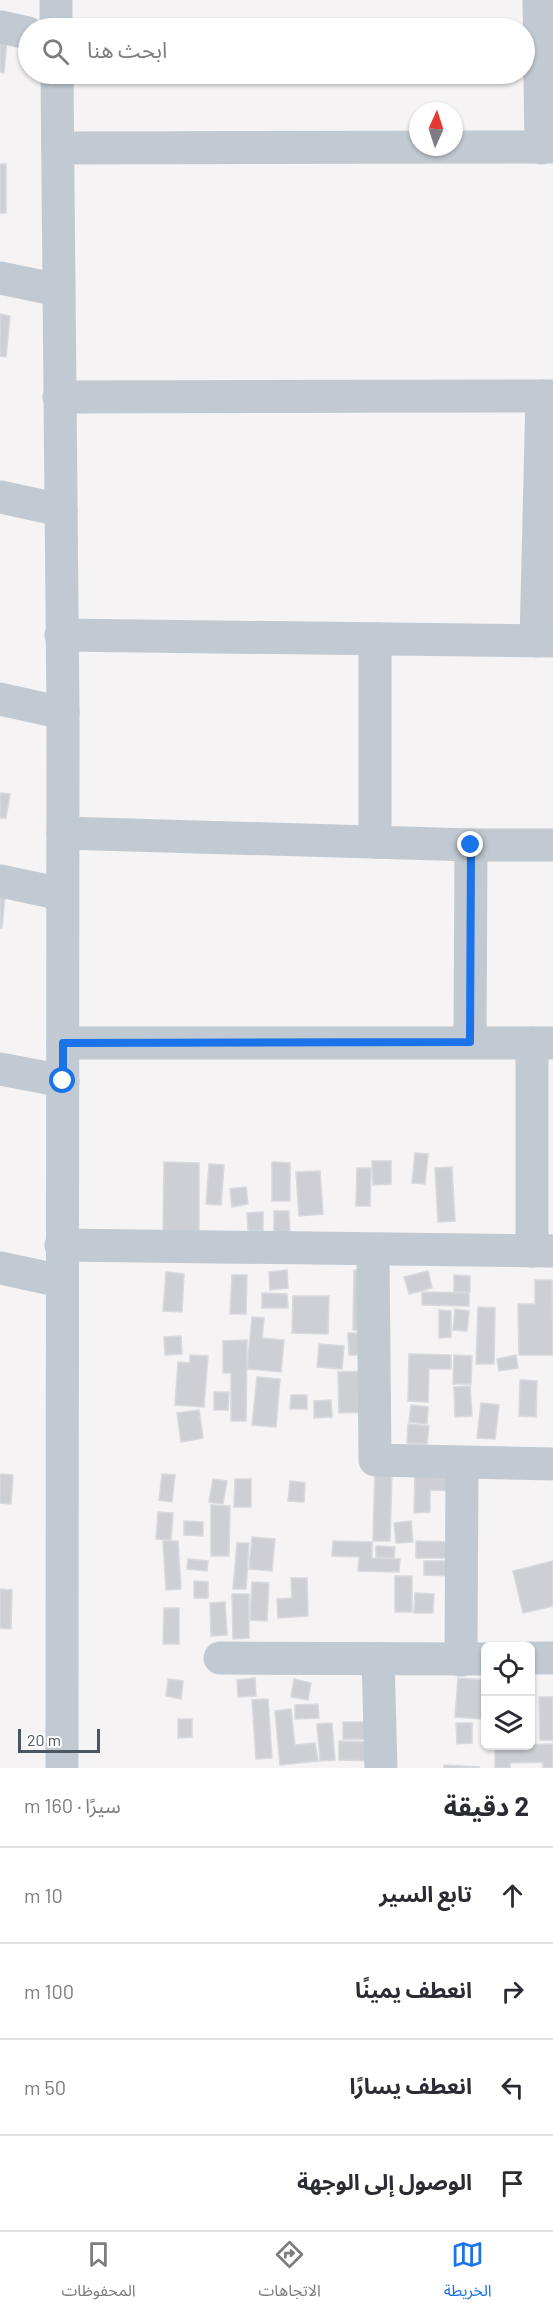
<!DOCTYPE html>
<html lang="ar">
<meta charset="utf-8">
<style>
body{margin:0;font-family:Barlow,"Noto Sans Arabic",sans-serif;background:#f7f7f7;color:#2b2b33;direction:rtl}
.controls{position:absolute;right:18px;bottom:18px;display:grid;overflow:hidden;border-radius:9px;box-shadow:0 2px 4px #0004}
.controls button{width:54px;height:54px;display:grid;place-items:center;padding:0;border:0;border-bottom:2px solid #e1e1e2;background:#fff;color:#2b2b33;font:30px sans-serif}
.compass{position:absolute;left:409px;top:102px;width:54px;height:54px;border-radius:50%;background:#fff;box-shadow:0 2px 4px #0004;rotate:3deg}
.scale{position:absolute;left:18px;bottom:15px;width:82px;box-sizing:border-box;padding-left:6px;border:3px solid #4a5661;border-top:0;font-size:16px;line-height:21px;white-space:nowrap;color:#4a5661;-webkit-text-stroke:4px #fff;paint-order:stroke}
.stop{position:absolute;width:18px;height:18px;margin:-14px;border:4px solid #1a73e8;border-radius:50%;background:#fff}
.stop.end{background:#1a73e8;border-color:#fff;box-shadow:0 2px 6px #0008}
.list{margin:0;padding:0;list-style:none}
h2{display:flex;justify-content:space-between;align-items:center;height:78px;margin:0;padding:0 24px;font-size:26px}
h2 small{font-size:20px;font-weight:400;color:#7c7c81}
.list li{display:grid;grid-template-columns:39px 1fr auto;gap:18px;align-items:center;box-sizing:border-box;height:96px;padding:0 24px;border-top:2px solid #e1e1e2}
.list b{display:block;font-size:22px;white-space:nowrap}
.list em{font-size:20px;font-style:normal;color:#7c7c81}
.icon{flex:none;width:33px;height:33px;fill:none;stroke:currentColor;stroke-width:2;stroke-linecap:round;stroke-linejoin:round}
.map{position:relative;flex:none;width:553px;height:1768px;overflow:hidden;direction:ltr}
.search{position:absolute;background:#fff;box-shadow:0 2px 4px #0004;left:18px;right:18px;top:18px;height:66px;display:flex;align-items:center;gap:15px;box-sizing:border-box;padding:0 21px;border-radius:33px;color:#7c7c81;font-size:22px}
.sheet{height:462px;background:#fff}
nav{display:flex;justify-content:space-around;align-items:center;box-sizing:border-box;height:84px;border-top:2px solid #e1e1e2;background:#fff;font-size:16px;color:#7c7c81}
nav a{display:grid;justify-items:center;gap:3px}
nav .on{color:#1a73e8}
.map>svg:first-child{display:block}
.building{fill:#cdcfd5;stroke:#d7d9de;stroke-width:1.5}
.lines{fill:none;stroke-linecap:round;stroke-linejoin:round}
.minor{stroke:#c1cad2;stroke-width:33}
.route{stroke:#1a73e8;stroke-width:8}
</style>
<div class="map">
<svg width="553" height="1768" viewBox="0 0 553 1768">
<rect width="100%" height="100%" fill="#f5f3f3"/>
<g class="building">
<path d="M0 38 7 39 4 73 0 72Z"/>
<rect x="0" y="164" width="6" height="49"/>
<path d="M0 314 10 316 6 357 0 356Z"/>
<path d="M0 793 10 794 6 818H0Z"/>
<path d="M0 895 5 896 2 928H0Z"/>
<path d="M415 1153 428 1154 425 1184 412 1183Z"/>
<path d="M372 1161H391V1184L373 1185Z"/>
<path d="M164 1162 199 1163V1233H163Z"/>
<path d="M272 1162 290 1163V1201H272Z"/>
<path d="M209 1164 224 1165 221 1205 206 1204Z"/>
<path d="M452 1167 455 1221 438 1222 435 1168Z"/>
<path d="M357 1168H371L370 1206H356Z"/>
<path d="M320 1171 323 1214 299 1216 296 1172Z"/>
<path d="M246 1187 248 1204 232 1207 230 1189Z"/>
<path d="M274 1211H289L290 1232 274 1233Z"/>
<path d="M263 1212V1230L248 1231 247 1213Z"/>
<path d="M287 1270 288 1288 270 1290 269 1272Z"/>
<path d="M354 1270 373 1271 371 1331 353 1330Z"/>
<path d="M428 1271 432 1288 409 1294 404 1277Z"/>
<path d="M166 1272 184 1274 182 1312 163 1311Z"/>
<path d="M232 1275H247L246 1314H230Z"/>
<path d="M454 1275 470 1276V1292H454Z"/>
<path d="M535 1280H552L553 1355H519L518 1304H535Z"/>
<path d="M422 1292 469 1293V1306L422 1305Z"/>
<path d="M262 1293 287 1294 288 1308H262Z"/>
<path d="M293 1296H329L328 1334 292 1333Z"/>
<path d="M478 1307 495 1308 494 1364H476Z"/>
<path d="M455 1309 469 1311 467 1331 453 1330Z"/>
<path d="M439 1310 451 1311V1337L439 1338Z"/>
<path d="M252 1317 264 1318 262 1338 284 1340 281 1372 247 1369Z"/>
<path d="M348 1333H373V1355H349Z"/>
<path d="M181 1336 182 1354 165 1355 164 1337Z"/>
<path d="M247 1340 246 1421H231V1373H223V1341Z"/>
<path d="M319 1344 344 1346 342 1369 317 1367Z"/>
<path d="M409 1354 451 1355V1369H429L428 1402 408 1401Z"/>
<path d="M190 1355 208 1356 204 1407 175 1405 178 1362 190 1363Z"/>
<path d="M454 1355 472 1356 471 1384H453Z"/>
<path d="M516 1355 518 1368 499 1371 497 1359Z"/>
<path d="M370 1371 372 1412 339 1413 338 1372Z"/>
<path d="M257 1377 280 1379 276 1427 252 1425Z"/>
<path d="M520 1380 537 1381 536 1417 519 1416Z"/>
<path d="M470 1386 472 1416 455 1417 454 1387Z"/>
<path d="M214 1392H229L228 1410H214Z"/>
<path d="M291 1395H307V1409H290Z"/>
<path d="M331 1400 332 1417 314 1418V1401Z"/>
<path d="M481 1403 499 1405 495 1439 477 1438Z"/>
<path d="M411 1405 428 1407 427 1424 409 1422Z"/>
<path d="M199 1410 203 1438 181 1442 177 1413Z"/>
<path d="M408 1424 429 1426 427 1444 407 1443Z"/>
<path d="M375 1469 392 1470 390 1541H373Z"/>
<path d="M0 1474 13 1475 11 1504 0 1503Z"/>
<path d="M162 1474 175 1475 172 1502 159 1500Z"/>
<path d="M415 1474H457V1491L430 1490V1512L414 1513Z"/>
<path d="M213 1479 227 1481 223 1504 209 1502Z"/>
<path d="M235 1479H251V1507H234Z"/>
<path d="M290 1481 305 1483 304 1502 288 1501Z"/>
<path d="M211 1505 230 1506 229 1556H211Z"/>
<path d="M158 1512 173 1513 171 1540 156 1539Z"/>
<path d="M184 1521 203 1522V1536L184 1535Z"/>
<path d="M411 1521 413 1542 396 1543 394 1523Z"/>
<path d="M252 1537 275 1539 272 1571 249 1569Z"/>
<path d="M163 1541H178L181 1589 166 1590Z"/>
<path d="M333 1541 372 1542V1558L400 1559 399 1572 358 1571 359 1557 332 1556Z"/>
<path d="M416 1541 455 1542 454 1558H416Z"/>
<path d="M237 1543H249L246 1589H233Z"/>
<path d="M376 1546 395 1547 394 1558 376 1557Z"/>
<path d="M188 1559 208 1561 207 1571 187 1569Z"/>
<path d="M424 1561H455V1576L424 1575Z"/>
<path d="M553 1561V1606L523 1613 513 1571Z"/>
<rect x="395" y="1576" width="17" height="36"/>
<path d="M291 1578H307L308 1616 278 1618 277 1599 292 1598Z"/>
<path d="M194 1581 208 1582V1598H194Z"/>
<path d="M252 1582 269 1583 267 1621 250 1620Z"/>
<path d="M0 1589 12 1590 11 1629 0 1628Z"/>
<path d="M415 1593 434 1594 433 1613H414Z"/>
<path d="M232 1594H249V1638L233 1639Z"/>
<path d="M225 1602 227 1635 211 1636 210 1603Z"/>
<path d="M164 1608H179V1644H163Z"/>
<path d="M255 1678 256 1696 238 1697 237 1680Z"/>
<path d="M458 1678 486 1680 483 1719 455 1717Z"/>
<path d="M168 1679 183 1681 181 1699 166 1696Z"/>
<path d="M294 1679 311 1683 308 1700 291 1697Z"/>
<path d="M539 1697H553V1740H540Z"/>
<path d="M268 1699 272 1758 256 1759 252 1700Z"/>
<path d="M318 1704 319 1718 295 1719V1705Z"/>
<path d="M291 1709 295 1745 315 1743 318 1761 280 1765 275 1711Z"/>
<path d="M178 1719H192V1737L178 1738Z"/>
<rect x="343" y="1722" width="36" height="17"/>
<path d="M332 1723 335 1760 320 1761 317 1724Z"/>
<path d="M456 1723H472V1743L457 1744Z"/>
<path d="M339 1741 378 1742V1761L339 1760Z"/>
<path d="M553 1744V1768H543V1762L510 1763V1768H495V1746Z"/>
<path d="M444 1765 479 1767V1768H444Z"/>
</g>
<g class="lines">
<g class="minor">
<path d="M56 0V28"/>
<path d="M539 0 541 148"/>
<path d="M0 27 28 33"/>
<path d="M57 74 63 713 62 1768"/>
<path d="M58 148 553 147"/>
<path d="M0 278 58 290"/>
<path d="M59 397 553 396"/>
<path d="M0 497 61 510"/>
<path d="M61 635 553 641"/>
<path d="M536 641 542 396"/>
<path d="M0 699 63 713"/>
<path d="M63 833 471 845H553"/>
<path d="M375 842V639"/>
<path d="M0 881 62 894"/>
<path d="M470 1042 471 845"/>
<path d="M63 1043H553"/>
<path d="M0 1069 63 1081"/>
<path d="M61 1245 553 1251"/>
<path d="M373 1250 375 1460 553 1464"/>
<path d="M532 1251V1043"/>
<path d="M0 1268 61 1281"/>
<path d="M220 1658 486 1659"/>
<path d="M530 1658H553"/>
<path d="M378 1659 381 1768"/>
<path d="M461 1660 462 1463"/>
</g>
</g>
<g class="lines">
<path class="route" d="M63 1081V1043L470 1042 471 845"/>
</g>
</svg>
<div class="controls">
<button><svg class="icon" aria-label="locate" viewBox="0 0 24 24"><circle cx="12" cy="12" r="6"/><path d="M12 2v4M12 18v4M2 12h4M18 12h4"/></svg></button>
<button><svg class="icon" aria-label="layers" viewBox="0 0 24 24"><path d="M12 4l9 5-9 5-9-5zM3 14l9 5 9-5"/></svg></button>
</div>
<svg class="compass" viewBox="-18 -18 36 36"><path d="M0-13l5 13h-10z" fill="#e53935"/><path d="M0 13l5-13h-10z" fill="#7c7c81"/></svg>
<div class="scale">20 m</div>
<div class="stop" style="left:63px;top:1081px"></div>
<div class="stop end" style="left:471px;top:845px"></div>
<div class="search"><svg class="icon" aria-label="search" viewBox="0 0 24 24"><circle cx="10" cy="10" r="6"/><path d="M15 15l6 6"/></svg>ابحث هنا</div>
</div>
<section class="sheet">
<h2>2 دقيقة<small>سيرًا · 160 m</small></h2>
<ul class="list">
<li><svg class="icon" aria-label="ahead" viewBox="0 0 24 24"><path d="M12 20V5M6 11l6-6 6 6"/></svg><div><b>تابع السير</b></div><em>10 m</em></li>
<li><svg class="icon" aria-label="right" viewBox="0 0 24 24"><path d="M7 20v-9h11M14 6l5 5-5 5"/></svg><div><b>انعطف يمينًا</b></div><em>100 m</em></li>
<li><svg class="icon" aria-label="left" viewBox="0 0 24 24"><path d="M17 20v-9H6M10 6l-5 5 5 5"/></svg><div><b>انعطف يسارًا</b></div><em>50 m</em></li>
<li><svg class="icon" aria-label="arrive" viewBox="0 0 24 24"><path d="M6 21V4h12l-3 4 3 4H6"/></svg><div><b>الوصول إلى الوجهة</b></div></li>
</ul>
</section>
<nav>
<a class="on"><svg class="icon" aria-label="map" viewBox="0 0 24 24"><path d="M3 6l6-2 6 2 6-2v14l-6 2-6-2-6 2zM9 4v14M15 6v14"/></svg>الخريطة</a>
<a><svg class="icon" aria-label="directions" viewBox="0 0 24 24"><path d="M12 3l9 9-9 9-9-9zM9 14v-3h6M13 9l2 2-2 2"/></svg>الاتجاهات</a>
<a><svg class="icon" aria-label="saved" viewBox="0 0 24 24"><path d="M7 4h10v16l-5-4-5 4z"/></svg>المحفوظات</a>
</nav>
